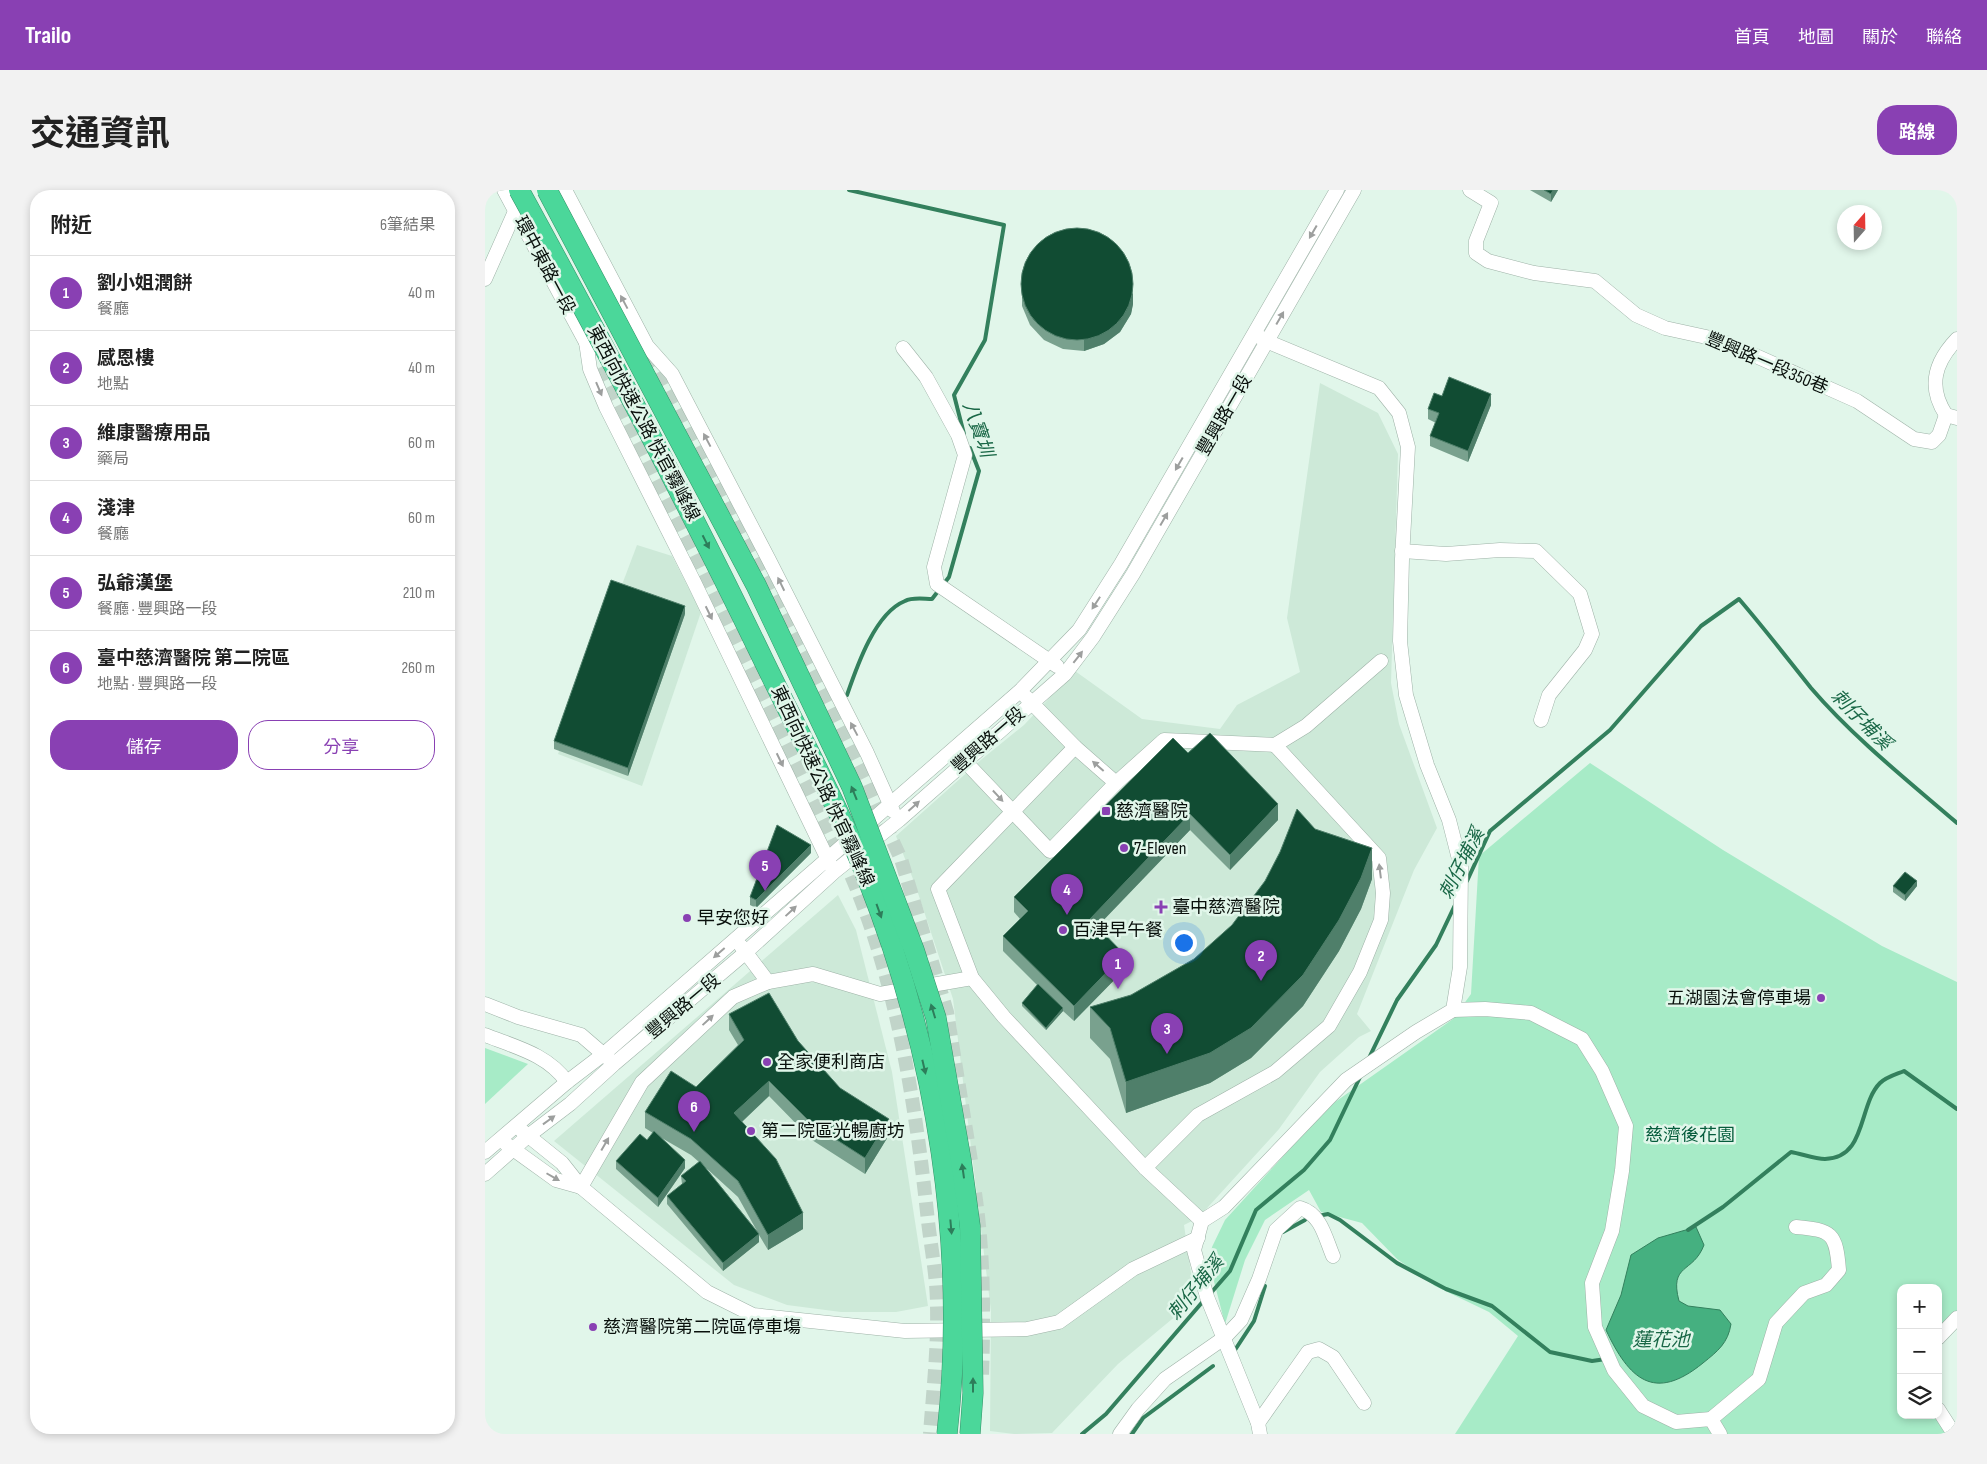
<!DOCTYPE html>
<html lang="zh-TW">
<meta charset="utf-8">
<style>
body{margin:0;font-family:"Sofia Sans Condensed","Noto Sans TC",sans-serif;background:#f2f2f2;color:#222}
.controls{position:absolute;right:15px;bottom:15px;display:grid;overflow:hidden;border-radius:10px;box-shadow:0 2px 8px #0003}
.controls button{width:45px;height:45px;display:grid;place-items:center;padding:0;border:0;border-bottom:1px solid #e0e0e0;background:#fff;color:#222;font:25px sans-serif}
.compass{position:absolute;left:1352px;top:15px;width:45px;height:45px;border-radius:50%;background:#fff;box-shadow:0 2px 8px #0003;rotate:20deg}
.you{position:absolute;left:698px;top:752px;width:18px;height:18px;margin:-12px;border:4px solid #fff;border-radius:50%;background:#1a73e8;box-shadow:0 0 0 8px #1a73e833}
.badge{display:grid;place-items:center;width:32px;height:32px;border-radius:50%;background:#8940b3;color:#fff;font-size:16px;font-weight:700}
.pin{position:absolute;translate:-50% -41px;filter:drop-shadow(0 1px 2px #0008)}
.pin::after{content:'';position:absolute;top:26px;width:18px;height:15px;background:inherit;clip-path:polygon(0 0,100% 0,50% 100%)}
.list{margin:0;padding:0;list-style:none}
h2{display:flex;justify-content:space-between;align-items:center;height:65px;margin:0;padding:0 20px;font-size:21px}
h2 small{font-size:16px;font-weight:400;color:#767676}
.list li{display:grid;grid-template-columns:32px 1fr auto;gap:15px;align-items:center;box-sizing:border-box;height:75px;padding:0 20px;border-top:1px solid #e0e0e0}
.list b{display:block;font-size:19px;white-space:nowrap}
.list p{margin:0;font-size:16px;white-space:nowrap;color:#767676}
.list em{font-size:16px;font-style:normal;color:#767676}
.actions{display:flex;gap:10px;padding:15px 20px}
.actions a{flex:1;padding:11px 0;border:1px solid #8940b3;border-radius:20px;text-align:center;font-size:18px;color:#8940b3}
.actions .main{background:#8940b3;color:#fff}
.icon{flex:none;width:28px;height:28px;fill:none;stroke:currentColor;stroke-width:2;stroke-linecap:round;stroke-linejoin:round}
.map{position:relative;flex:none;width:1472px;height:1244px;overflow:hidden;border-radius:20px}
header{display:flex;align-items:center;gap:30px;box-sizing:border-box;height:70px;padding:0 25px;background:#8940b3;color:#fff}
header strong{font-size:24px}
nav{display:flex;gap:28px;margin-inline-start:auto;font-size:18px}
.intro{display:flex;align-items:center;justify-content:space-between;box-sizing:border-box;height:120px;padding:0 30px}
h1{margin:0;font-size:35px}
.button{padding:12px 22px;border-radius:20px;background:#8940b3;color:#fff;font-size:18px;font-weight:700}
main{display:flex;gap:30px;padding:0 30px}
aside{flex:1;background:#fff;border-radius:20px;box-shadow:0 2px 8px #0003}
.map>svg:first-child{display:block}
.built{fill:#cde9d8}
.green{fill:#a7ebc7}
.water{fill:#45b080;stroke:#33805d}
.lines{fill:none;stroke-linecap:round;stroke-linejoin:round}
.stream{stroke:#33805d;stroke-width:4}
.minor-tunnel{stroke:#c1d4c9;stroke-width:14;stroke-dasharray:14 7;stroke-linecap:butt}
.minor-casing{stroke:#9eb2a7;stroke-width:15}
.minor{stroke:#fff;stroke-width:14}
.highway-bridge-casing{stroke:#349168;stroke-width:21;stroke-linecap:butt}
.highway-bridge{stroke:#4bd79a;stroke-width:20}
.wall{fill:#79a18e;fill-rule:evenodd}
.shaded-wall{fill:#4f7f6a}
.building{fill:#114c33;stroke:#4f7f6a}
.oneway{fill:#9d9f9e}
.oneway2{fill:#2d7d5a}
.poi-dot{fill:#8940b3;stroke:#e1f6ea;stroke-width:2}
.labels{text-anchor:middle;stroke-width:5;stroke-linejoin:round;paint-order:stroke}
.street-label{font-size:18px;fill:#09100c;stroke:#e1f6ea}
.poi-label{font-size:18px;fill:#09100c;stroke:#e1f6ea;text-anchor:start}
.park-label{font-size:18px;fill:#055c3c;stroke:#e1f6ea}
.water-label{font-size:19px;font-style:italic;fill:#196746;stroke:#e1f6ea}
</style>
<header>
<strong>Trailo</strong>
<nav><a>首頁</a><a>地圖</a><a>關於</a><a>聯絡</a></nav>
</header>
<div class="intro"><h1>交通資訊</h1><a class="button">路線</a></div>
<main>
<aside>
<h2>附近<small>6筆結果</small></h2>
<ul class="list">
<li><span class="badge">1</span><div><b>劉小姐潤餅</b><p>餐廳</p></div><em>40 m</em></li>
<li><span class="badge">2</span><div><b>感恩樓</b><p>地點</p></div><em>40 m</em></li>
<li><span class="badge">3</span><div><b>維康醫療用品</b><p>藥局</p></div><em>60 m</em></li>
<li><span class="badge">4</span><div><b>淺津</b><p>餐廳</p></div><em>60 m</em></li>
<li><span class="badge">5</span><div><b>弘爺漢堡</b><p>餐廳 · 豐興路一段</p></div><em>210 m</em></li>
<li><span class="badge">6</span><div><b>臺中慈濟醫院 第二院區</b><p>地點 · 豐興路一段</p></div><em>260 m</em></li>
</ul>
<div class="actions"><a class="main">儲存</a><a>分享</a></div>
</aside>
<div class="map">
<svg width="1472" height="1244" viewBox="0 0 1472 1244">
<rect width="100%" height="100%" fill="#e1f6ea"/>
<g class="built">
<path d="M835 193 893 223 913 264 906 493 914 534 952 638 929 680 872 824 886 841 874 847 835 882 794 939 713 1028 699 1035 710 1110 633 1174 567 1243 529 1244 505 1241 506 1121 468 809 430 694 411 646 497 569 539 535 590 481 657 529 735 539 752 515 815 482 802 428Z"/>
<path d="M152 355 187 366 216 422 157 596 73 564Z"/>
<path d="M353 705 371 740 407 882 443 1116 411 1122H356L302 1115 249 1095 69 951Z"/>
</g>
<g class="green">
<path d="M1105 573 1238 660 1397 756 1472 792V1128L1453 1143V1098H1416V1225H1450L1463 1244H970L1033 1146 1004 1122 950 1096 912 1069 877 1033 836 1022 824 1000 780 1030 760 1070 740 1134 725 1076 727 1057 740 1030 843 917 968 829 986 804 994 666Z"/>
<path d="M0 858 43 874 0 914Z"/>
</g>
<path class="water" d="M1211 1037 1219 1055C1208 1084 1184 1073 1194 1111L1203 1116 1235 1120 1246 1134C1243 1153 1233 1161 1218 1173 1169 1213 1144 1189 1121 1140L1136 1105 1146 1065 1173 1048Z"/>
<g class="lines">
<g class="stream">
<path d="M364 0 519 35 500 150 469 205 479 244"/>
<path d="M362 505C372 476 390 423 420 411 427 407 439 409 447 409L464 387 494 281 485 258"/>
<path d="M982 691 1005 641 1125 540 1216 436 1254 409C1279 438 1302 468 1326 498 1369 548 1422 590 1472 633"/>
<path d="M884 868 912 810 951 755 970 715"/>
<path d="M833 1026 843 1024 855 1030 912 1073 961 1099 1007 1116 1065 1162 1107 1171 1121 1169"/>
<path d="M1203 1040 1238 1017 1306 962C1317 964 1330 969 1340 969 1382 968 1373 915 1395 893 1401 887 1412 884 1419 881L1472 919"/>
<path d="M798 1042 820 1030"/>
<path d="M725 1104 745 1081 771 1020 819 980 845 950 876 885"/>
<path d="M748 1163 769 1131 780 1096"/>
<path d="M597 1244 621 1224 720 1109"/>
<path d="M647 1244 658 1228 728 1176"/>
</g>
<g class="minor-tunnel">
<path d="M165 163 380 591 416 669 462 822 487 977"/>
<path d="M114 178 358 667C409 777 429 902 442 1022 445 1053 452 1085 452 1116 453 1158 448 1202 445 1244"/>
<path d="M490 1003C499 1064 499 1124 497 1186"/>
</g>
<defs>
<g id="minor">
<path d="M19 0 105 160"/>
<path d="M80 0 162 156 187 184 284 370 382 563 408 621"/>
<path d="M985 0 1006 13 991 51V63L1003 71 1049 83 1110 91 1151 125 1180 138 1235 150 1372 211 1429 249 1447 252 1454 245 1461 225"/>
<path d="M0 89 32 17"/>
<path d="M770 144 781 151 894 198 914 223 923 257 917 369 915 451 921 505 942 575 964 630 976 677 975 777 968 820 931 842 861 890 739 1017 717 1031 709 1060 722 1107 773 1233 775 1244"/>
<path d="M1472 149C1450 172 1442 196 1461 225L1472 228"/>
<path d="M101 152 105 179 121 217 209 392 346 676"/>
<path d="M418 158 441 187 473 245 480 265 449 377 452 394 572 476"/>
<path d="M917 361 961 364 1015 360 1051 361 1095 404 1107 444 1100 460 1064 505 1056 530"/>
<path d="M590 557 453 699 487 788 519 827 660 978 717 1031"/>
<path d="M473 564 565 661 631 593 590 557 541 507"/>
<path d="M631 593 679 550 790 555 821 536 896 471"/>
<path d="M283 792 328 784 395 804 487 788"/>
<path d="M0 814 33 827 96 845 125 870"/>
<path d="M968 820 1000 819 1046 823 1097 849 1117 881 1141 936 1137 981 1127 1041 1107 1093 1110 1137 1129 1180 1158 1216 1191 1232 1226 1229 1235 1244"/>
<path d="M0 845C30 857 62 864 82 892"/>
<path d="M36 940 77 973 96 997 222 1102 268 1125 420 1141 542 1139 574 1132 648 1079 713 1048"/>
<path d="M21 954 71 990 96 997"/>
<path d="M0 962 82 892 120 863 535 501 594 440 636 374 852 0"/>
<path d="M660 978 713 925 790 882 844 836 875 782 896 730 898 703 894 668 790 555"/>
<path d="M0 984 43 946 85 914 129 874 260 763 349 682 414 630 580 484 608 447 648 384 869 0"/>
<path d="M96 997 157 892 248 807 283 792 256 756"/>
<path d="M1453 1148 1472 1128"/>
<path d="M1453 1219 1469 1244"/>
<path d="M1226 1229 1274 1189 1291 1133 1319 1103 1341 1095 1354 1080C1351 1043 1347 1040 1311 1037"/>
<path d="M773 1233 823 1162 834 1159 848 1167 879 1213"/>
<path d="M635 1244 653 1219 680 1189 739 1148 756 1130 774 1089 791 1040 815 1018C836 1024 840 1047 848 1066"/>
</g>
</defs>
<use href="#minor" class="minor-casing"/>
<use href="#minor" class="minor"/>
<defs>
<g id="highway-bridge">
<path d="M34 0C118 153 200 308 276 465 312 540 352 613 383 690 452 864 483 1058 462 1244"/>
<path d="M62 0 271 395 367 597 429 760 451 828 476 970 485 1036 488 1203 485 1244"/>
</g>
</defs>
<use href="#highway-bridge" class="highway-bridge-casing"/>
<use href="#highway-bridge" class="highway-bridge"/>
</g>
<g class="wall">
<path d="M1045 0H1073L1066 12Z"/>
<path d="M537 84 648 114 646 124 635 142 619 154 599 161 578 159 559 150 545 135 537 116Z"/>
<path d="M957 206 1006 215 983 272 945 256V246L951 233 943 229V219Z"/>
<path d="M200 424 143 586 69 559V551Z"/>
<path d="M703 563 793 630 745 680 705 640 613 736 639 780 589 831 578 821 561 840 537 816V813L552 795 518 761V746L535 729 529 722V707Z"/>
<path d="M830 639 887 689 876 719 854 761 818 816 766 868 725 893 641 923 625 869 605 848V817L646 805 709 769 747 735Z"/>
<path d="M326 663 271 718 265 715V707Z"/>
<path d="M1408 696H1432L1420 711 1408 702Z"/>
<path d="M244 824 313 851 355 898 404 945 380 984 327 950 284 906 257 932 318 1039 283 1060 274 1045V1052L238 1081 182 1014V1006L197 994 196 986 214 972 206 965 175 947 200 978 173 1017 131 979V971L162 950 168 943 160 938V922L211 897 253 855 244 840ZM220 977 253 1007 272 1041Z"/>
</g>
<g class="shaded-wall">
<path d="M1068 0H1073L1066 12V4Z"/>
<path d="M648 103V114L646 124 635 142 619 154 599 161V150Z"/>
<path d="M1006 204V215L983 272V261Z"/>
<path d="M200 416V424L143 586V578Z"/>
<path d="M793 614V630L745 680V665Z"/>
<path d="M705 624V640L605 744V729Z"/>
<path d="M326 655V663L271 718V710Z"/>
<path d="M887 658V689L876 719 854 761 818 816 766 868 725 893 641 923V892Z"/>
<path d="M1432 691V696L1420 711V705Z"/>
<path d="M639 764V780L589 831V816Z"/>
<path d="M578 818V821L561 840V838Z"/>
<path d="M284 891V906L249 939V923Z"/>
<path d="M404 929V945L380 984V968Z"/>
<path d="M200 970V978L173 1017V1008Z"/>
<path d="M318 1023V1039L283 1060V1045Z"/>
<path d="M274 1044V1052L238 1081V1073Z"/>
</g>
<g class="building">
<path d="M1059 0H1068L1066 4Z"/>
<circle cx="592" cy="94" r="56"/>
<path d="M964 187 1006 204 983 261 945 246 954 223 943 219 949 203 957 206Z"/>
<path d="M126 390 200 416 143 578 69 551Z"/>
<path d="M725 543 793 614 745 665 705 624 605 729 639 764 589 816 518 746 543 721 529 707 688 548 703 563Z"/>
<path d="M812 619 830 639 887 658 876 688 854 730 818 785 766 838 725 863 641 892 625 838 605 817 646 805 709 769 747 735 780 691 795 662Z"/>
<path d="M292 635 326 655 271 710 265 707Z"/>
<path d="M1420 682 1432 691 1420 705 1408 696Z"/>
<path d="M553 794 578 818 561 838 537 813Z"/>
<path d="M284 803 313 851 355 898 404 929 380 968 327 934 284 891 249 923 291 969 318 1023 283 1045 253 991 206 949 160 922 186 881 211 897 259 850 244 824Z"/>
<path d="M169 941 200 970 173 1008 131 971 155 944 162 950Z"/>
<path d="M215 971 274 1044 238 1073 182 1006 201 991 196 986Z"/>
</g>
<defs><path id="oneway-solid" d="M-6-.8H1V-3.2L6.5 0L1 3.2V.8H-6Z" transform="scale(1.25)"/></defs>
<g class="oneway">
<use href="#oneway-solid" transform="translate(828 42) rotate(120)"/>
<use href="#oneway-solid" transform="translate(139 112) rotate(-118)"/>
<use href="#oneway-solid" transform="translate(795 128) rotate(-60)"/>
<use href="#oneway-solid" transform="translate(114 199) rotate(67)"/>
<use href="#oneway-solid" transform="translate(222 250) rotate(-118)"/>
<use href="#oneway-solid" transform="translate(694 274) rotate(120)"/>
<use href="#oneway-solid" transform="translate(679 329) rotate(-60)"/>
<use href="#oneway-solid" transform="translate(296 394) rotate(-116)"/>
<use href="#oneway-solid" transform="translate(611 413) rotate(123)"/>
<use href="#oneway-solid" transform="translate(224 423) rotate(64)"/>
<use href="#oneway-solid" transform="translate(593 467) rotate(-52)"/>
<use href="#oneway-solid" transform="translate(369 539) rotate(-118)"/>
<use href="#oneway-solid" transform="translate(295 570) rotate(64)"/>
<use href="#oneway-solid" transform="translate(613 576) rotate(-139)"/>
<use href="#oneway-solid" transform="translate(513 606) rotate(47)"/>
<use href="#oneway-solid" transform="translate(429 616) rotate(-42)"/>
<use href="#oneway-solid" transform="translate(895 681) rotate(-97)"/>
<use href="#oneway-solid" transform="translate(306 721) rotate(-43)"/>
<use href="#oneway-solid" transform="translate(234 763) rotate(139)"/>
<use href="#oneway-solid" transform="translate(223 830) rotate(-43)"/>
<use href="#oneway-solid" transform="translate(64 930) rotate(-36)"/>
<use href="#oneway-solid" transform="translate(120 954) rotate(-60)"/>
<use href="#oneway-solid" transform="translate(68 987) rotate(30)"/>
</g>
<g class="oneway2">
<use href="#oneway-solid" transform="translate(221 352) rotate(63)"/>
<use href="#oneway-solid" transform="translate(369 603) rotate(-112)"/>
<use href="#oneway-solid" transform="translate(394 721) rotate(70)"/>
<use href="#oneway-solid" transform="translate(448 821) rotate(-107)"/>
<use href="#oneway-solid" transform="translate(439 877) rotate(77)"/>
<use href="#oneway-solid" transform="translate(478 981) rotate(-98)"/>
<use href="#oneway-solid" transform="translate(466 1037) rotate(85)"/>
<use href="#oneway-solid" transform="translate(488 1195) rotate(-90)"/>
</g>
<g class="poi-dot">
<rect x="616" y="616" width="10" height="10" rx="2.5"/>
<circle cx="639" cy="658" r="5"/>
<path d="M673.5 709.5h5v5h5v5h-5v5h-5v-5h-5v-5h5z"/>
<circle cx="202" cy="728" r="5"/>
<circle cx="578" cy="740" r="5"/>
<circle cx="1336" cy="808" r="5"/>
<circle cx="282" cy="872" r="5"/>
<circle cx="266" cy="941" r="5"/>
<circle cx="108" cy="1137" r="5"/>
</g>
<g class="labels">
<g class="street-label">
<text transform="translate(60 75) rotate(62)" y="6">環中東路一段</text>
<text transform="translate(1282 173) rotate(23)" y="6">豐興路一段350巷</text>
<text transform="translate(739 225) rotate(-60)" y="6">豐興路一段</text>
<text transform="translate(159 233) rotate(62)" y="6">東西向快速公路 快官霧峰線</text>
<text transform="translate(503 550) rotate(-41)" y="6">豐興路一段</text>
<text transform="translate(338 596) rotate(65)" y="6">東西向快速公路 快官霧峰線</text>
<text transform="translate(198 816) rotate(-40)" y="6">豐興路一段</text>
</g>
<g class="poi-label">
<text x="631" y="627">慈濟醫院</text>
<text x="649" y="664">7-Eleven</text>
<text x="687" y="723">臺中慈濟醫院</text>
<text x="212" y="734">早安您好</text>
<text x="588" y="746">百津早午餐</text>
<text x="1326" y="814" text-anchor="end">五湖園法會停車場</text>
<text x="292" y="878">全家便利商店</text>
<text x="276" y="947">第二院區光暢廚坊</text>
<text x="118" y="1143">慈濟醫院第二院區停車塲</text>
</g>
<g class="park-label">
<text x="1205" y="951">慈濟後花園</text>
</g>
<g class="water-label">
<text transform="translate(494 239) rotate(71)" y="7">八寶圳</text>
<text transform="translate(1377 529) rotate(45)" y="7">刺仔埔溪</text>
<text transform="translate(976 673) rotate(-63)" y="7">刺仔埔溪</text>
<text transform="translate(710 1097) rotate(-51)" y="7">刺仔埔溪</text>
<text x="1176" y="1156">蓮花池</text>
</g>
</g>
</svg>
<div class="controls">
<button>+</button>
<button>−</button>
<button><svg class="icon" aria-label="layers" viewBox="0 0 24 24"><path d="M12 4l9 5-9 5-9-5zM3 14l9 5 9-5"/></svg></button>
</div>
<svg class="compass" viewBox="-18 -18 36 36"><path d="M0-13l5 13h-10z" fill="#e53935"/><path d="M0 13l5-13h-10z" fill="#767676"/></svg>
<div class="you"></div>
<div class="pin badge" style="left:633px;top:799px">1</div>
<div class="pin badge" style="left:776px;top:791px">2</div>
<div class="pin badge" style="left:682px;top:864px">3</div>
<div class="pin badge" style="left:582px;top:725px">4</div>
<div class="pin badge" style="left:280px;top:701px">5</div>
<div class="pin badge" style="left:209px;top:942px">6</div>
</div>
</main>
